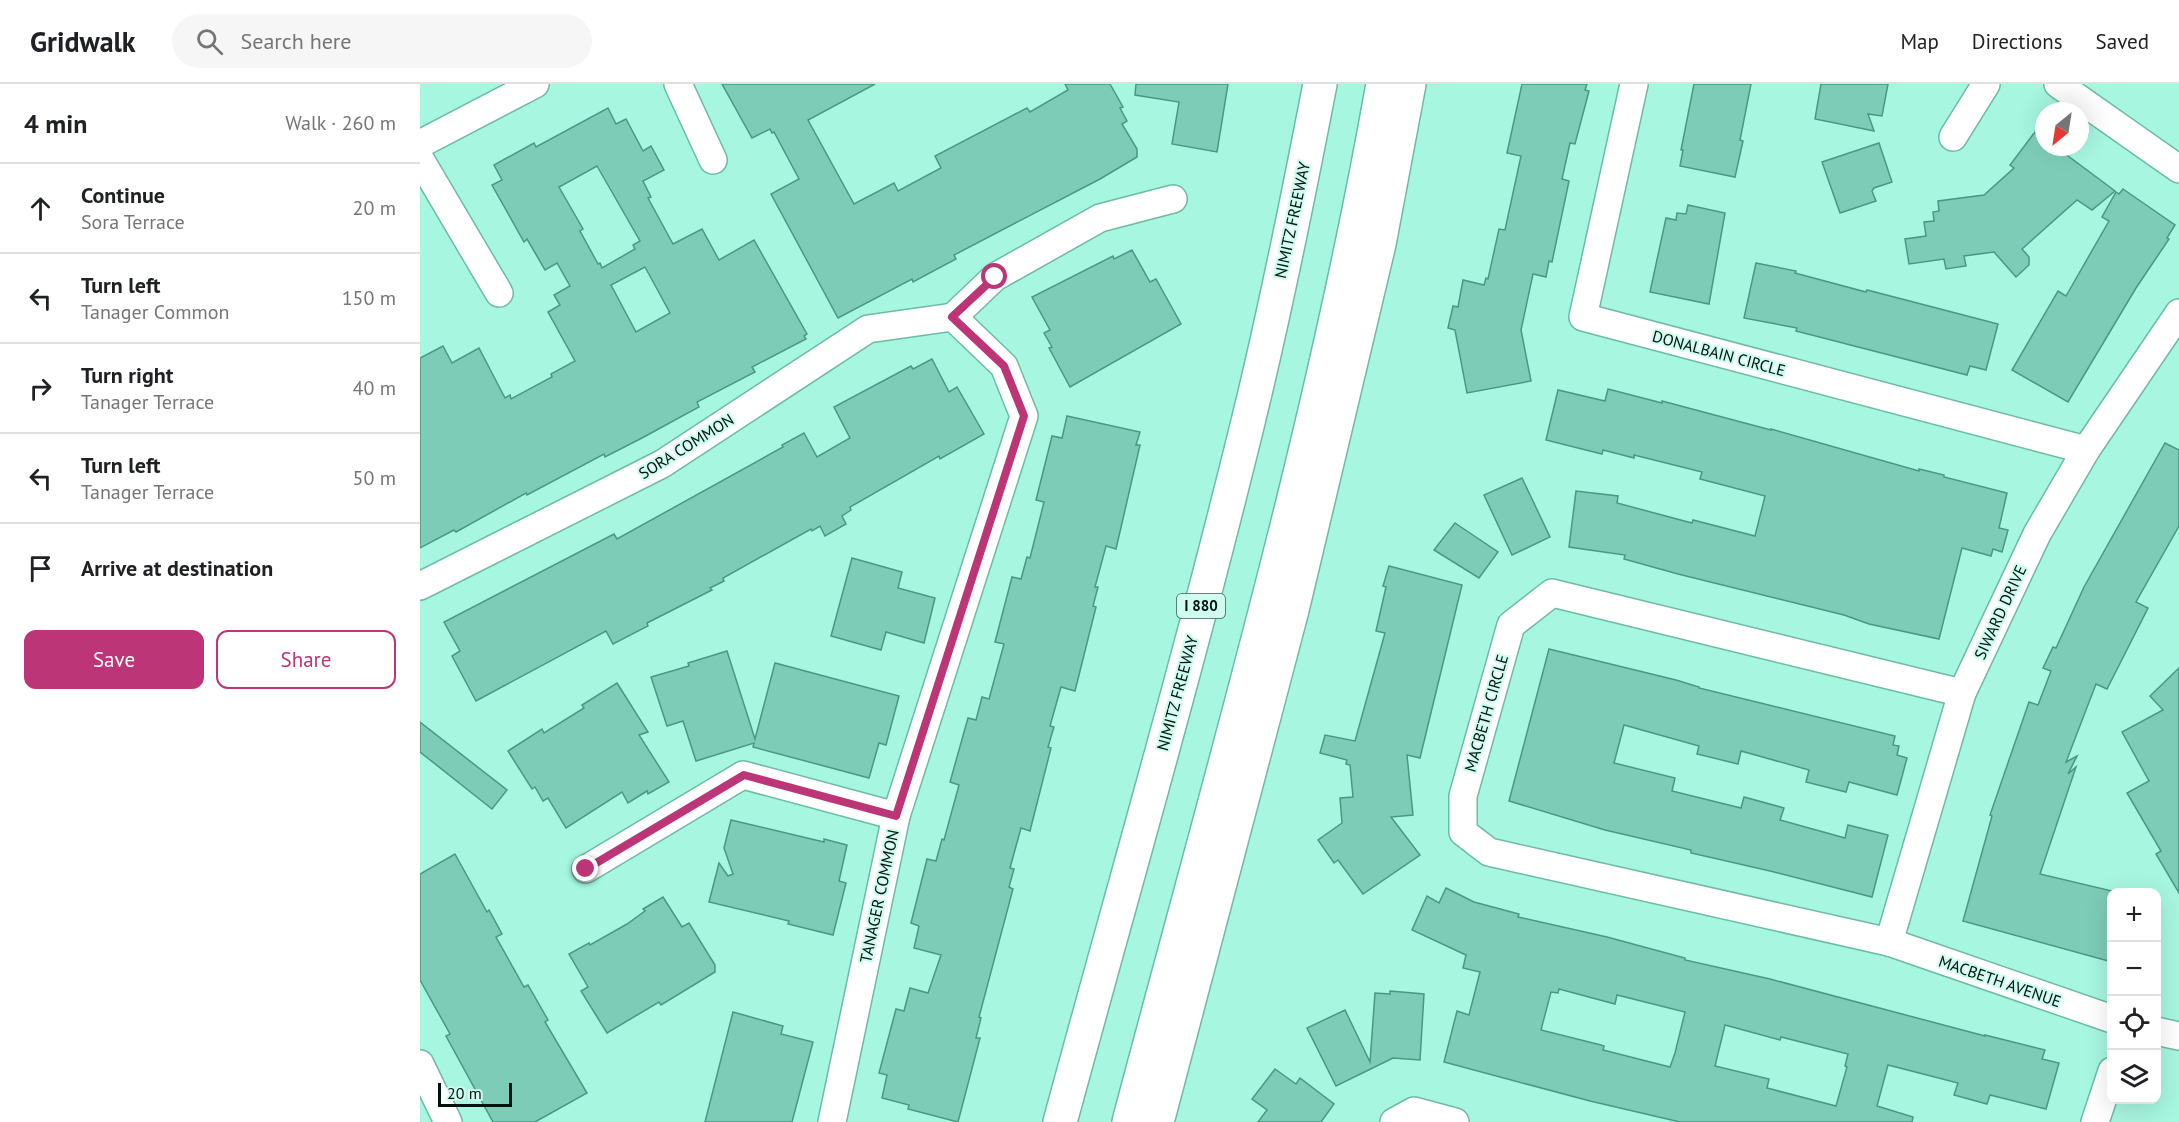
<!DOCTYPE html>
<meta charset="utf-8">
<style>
body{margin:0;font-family:"PT Sans",sans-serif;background:#f6f6f6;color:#202124}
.controls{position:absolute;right:18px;bottom:18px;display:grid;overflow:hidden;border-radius:12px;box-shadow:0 6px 24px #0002}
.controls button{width:54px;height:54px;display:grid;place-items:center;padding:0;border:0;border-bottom:2px solid #e0e0e0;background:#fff;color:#202124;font:30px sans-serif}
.compass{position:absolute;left:1615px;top:18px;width:54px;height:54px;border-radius:50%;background:#fff;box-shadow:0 6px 24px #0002;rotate:210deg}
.scale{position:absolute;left:18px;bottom:15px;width:74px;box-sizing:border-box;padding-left:6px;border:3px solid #00120d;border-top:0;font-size:16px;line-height:21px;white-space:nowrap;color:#00120d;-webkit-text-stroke:4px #cefcee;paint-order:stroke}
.stop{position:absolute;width:18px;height:18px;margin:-14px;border:4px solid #bc3577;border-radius:50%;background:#fff}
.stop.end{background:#bc3577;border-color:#fff;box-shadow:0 2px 6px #0008}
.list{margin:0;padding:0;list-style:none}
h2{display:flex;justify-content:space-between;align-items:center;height:78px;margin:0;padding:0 24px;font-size:26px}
h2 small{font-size:20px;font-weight:400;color:#757577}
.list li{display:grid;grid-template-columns:39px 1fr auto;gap:18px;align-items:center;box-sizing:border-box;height:90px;padding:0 24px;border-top:2px solid #e0e0e0}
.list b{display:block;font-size:22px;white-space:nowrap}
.list p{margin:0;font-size:20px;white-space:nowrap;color:#757577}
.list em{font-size:20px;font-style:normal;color:#757577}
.actions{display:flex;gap:12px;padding:18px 24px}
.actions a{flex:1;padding:14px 0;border:2px solid #bc3577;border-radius:12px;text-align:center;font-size:21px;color:#bc3577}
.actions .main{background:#bc3577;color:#fff}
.icon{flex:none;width:33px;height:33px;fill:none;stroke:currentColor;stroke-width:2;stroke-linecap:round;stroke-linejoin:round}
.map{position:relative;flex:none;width:1759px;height:1038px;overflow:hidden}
header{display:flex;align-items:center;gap:36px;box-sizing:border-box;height:84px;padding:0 30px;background:#fff;border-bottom:2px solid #e0e0e0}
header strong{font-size:28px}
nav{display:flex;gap:33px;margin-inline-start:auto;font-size:21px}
.search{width:420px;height:54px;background:#f6f6f6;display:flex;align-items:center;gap:15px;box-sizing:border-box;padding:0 21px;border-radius:33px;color:#757577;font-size:22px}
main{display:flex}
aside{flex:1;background:#fff}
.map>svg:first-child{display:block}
.building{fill:#7dccb7;stroke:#499884;stroke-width:1.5;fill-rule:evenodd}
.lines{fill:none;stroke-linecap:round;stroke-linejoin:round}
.minor-casing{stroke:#6cbba6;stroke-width:30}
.motorway-casing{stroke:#6cbba6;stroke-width:36}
.minor{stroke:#fff;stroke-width:27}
.motorway{stroke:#fff;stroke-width:33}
.route{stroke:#bc3577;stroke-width:8}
.labels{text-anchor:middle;stroke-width:4.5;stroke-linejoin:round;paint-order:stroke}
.shield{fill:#cefcee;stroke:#3e5850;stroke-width:1.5}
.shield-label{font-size:15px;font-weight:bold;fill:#00120d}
.street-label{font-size:16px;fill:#00120d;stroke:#cefcee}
</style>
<header>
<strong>Gridwalk</strong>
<div class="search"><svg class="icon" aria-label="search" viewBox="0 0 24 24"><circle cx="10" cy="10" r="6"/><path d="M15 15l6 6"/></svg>Search here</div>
<nav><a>Map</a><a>Directions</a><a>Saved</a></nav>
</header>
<main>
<aside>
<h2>4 min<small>Walk · 260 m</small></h2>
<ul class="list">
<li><svg class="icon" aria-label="ahead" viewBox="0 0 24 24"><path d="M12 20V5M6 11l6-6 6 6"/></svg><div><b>Continue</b><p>Sora Terrace</p></div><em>20 m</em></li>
<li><svg class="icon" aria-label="left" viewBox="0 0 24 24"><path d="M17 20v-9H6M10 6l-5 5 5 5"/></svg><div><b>Turn left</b><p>Tanager Common</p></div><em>150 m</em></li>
<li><svg class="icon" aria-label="right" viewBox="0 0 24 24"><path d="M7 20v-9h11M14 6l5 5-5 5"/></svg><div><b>Turn right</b><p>Tanager Terrace</p></div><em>40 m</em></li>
<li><svg class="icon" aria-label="left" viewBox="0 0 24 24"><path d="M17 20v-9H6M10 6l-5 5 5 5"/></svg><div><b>Turn left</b><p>Tanager Terrace</p></div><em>50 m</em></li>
<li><svg class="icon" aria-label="arrive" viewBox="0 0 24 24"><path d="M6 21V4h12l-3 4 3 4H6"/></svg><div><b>Arrive at destination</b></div></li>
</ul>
<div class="actions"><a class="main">Save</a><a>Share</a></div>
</aside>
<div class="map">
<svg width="1759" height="1038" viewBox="0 0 1759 1038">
<rect width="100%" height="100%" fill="#a7f6e0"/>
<g class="building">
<path d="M302 0H455L388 36 434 120 474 99 478 107 521 84 515 72 607 24 610 28 648 6 645 0H690L703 23 700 24 707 37 702 40 717 65V73L680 95 534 171 536 175 493 198 492 195 418 234 351 110 379 95 354 48 352 49 350 45 332 54Z"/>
<path d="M716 0H808L797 68 752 60 759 18 715 11Z"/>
<path d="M1102 0H1167L1165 6 1169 7 1155 60 1150 59 1142 95 1149 97 1132 178 1129 177 1126 193 1113 190 1101 246 1111 297 1047 309 1035 246 1028 244 1033 222 1038 223 1043 196 1064 201 1066 194 1068 195 1079 145 1085 146 1101 72 1087 69Z"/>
<path d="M1274 0H1331L1320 56 1323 57 1315 93 1260 82 1263 66H1261Z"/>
<path d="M1401 0H1468L1462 32 1448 30 1454 47 1395 35Z"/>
<path d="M188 24 196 40 206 35 223 67 231 62 244 86 223 97 231 113 228 114 253 160 282 145 299 176 334 156 387 250 384 252 386 255 332 283 335 288 277 318 279 323 222 354 185 373 184 370 107 411 106 409 36 448 34 446 0 464V274L23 262 32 279 59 264 85 314 90 311 91 315 132 293 131 290 155 277 128 228 140 221 134 211 150 202 137 179 125 186 107 155 104 158 72 101 82 96 74 81 114 59 116 63ZM177 82 220 157 213 161 215 165 182 184 180 179 178 180 160 147 163 145 139 103ZM225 183 250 229 216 248 191 201Z"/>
<path d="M1615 48 1624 55V63H1636L1695 107 1672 126 1657 116 1602 165 1609 173V181L1596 193 1574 168 1544 172 1546 182 1526 185 1524 175 1489 180 1485 155 1506 152 1504 138 1514 137 1513 128 1519 127 1518 117 1564 111 1594 84 1590 81Z"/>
<path d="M1459 59 1472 98 1454 104 1452 107 1456 117 1420 129 1402 78Z"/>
<path d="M1703 105 1755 141 1747 154 1749 155 1716 204 1648 318 1592 286 1638 207 1646 212 1689 137 1682 133 1696 108 1699 110Z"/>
<path d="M1268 121 1305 129 1289 220 1230 208 1246 134 1256 136 1257 129 1266 130Z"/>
<path d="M712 166 730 198 736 195 761 240 650 303 629 264 632 263 624 249 630 246 612 213 693 172 694 175Z"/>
<path d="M1336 179 1376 187 1375 189 1446 208 1447 206 1578 240 1566 286 1550 282 1547 291 1376 247 1377 244 1324 234Z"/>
<path d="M512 275 529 308 537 303 564 350 520 375 519 372 430 423 431 426 422 432 426 440 405 452 400 442 392 447 391 445 303 494 304 497 290 504 292 506 227 539 228 542 193 560 186 547 56 617 32 572 40 567 24 538 194 450 197 455 363 363 362 361 384 349 397 373 430 354 414 323 491 282 493 285Z"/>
<path d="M1188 305 1242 319V317L1351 346V345L1499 387V385L1524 391V393L1587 409 1579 444 1588 446 1582 468 1573 465 1571 472 1542 464 1519 555 1449 540 1424 531 1258 490 1204 475 1205 471 1149 463 1156 407 1198 412 1197 419 1272 439 1273 436 1335 452 1345 412 1280 395 1282 388 1214 371V374L1183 366 1182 370 1126 356 1138 306 1185 317Z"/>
<path d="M647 332 720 348 716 361H720L696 465 686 462 675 503H678L673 522 676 523 655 607 641 603 630 642 634 643 628 663 631 664 610 747 601 744 590 784 594 785 589 803 593 805 559 933 561 934 556 954H560L538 1038 488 1025 489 1021 462 1014 467 991 459 989 476 925 484 927 490 904 508 909 521 871 494 864 499 842 491 839 507 775 516 777 522 755 524 756 539 701 530 698 548 634 556 636 562 613 569 615 584 560 575 558 586 516 592 493 601 495 607 473 610 474 624 418 616 416 632 352 642 354Z"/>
<path d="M1745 359 1759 366V442L1716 518 1728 524 1687 605 1676 600 1646 678 1657 672 1648 690 1656 683 1620 790 1692 807V878L1543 837 1572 732 1570 731 1609 618 1618 621 1631 587 1623 584 1633 563 1636 564 1664 503Z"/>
<path d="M1102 394 1130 453 1092 471 1064 411Z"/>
<path d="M1035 439 1078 468 1059 494 1014 466Z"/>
<path d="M432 474 482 488 478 504 515 514 504 559 466 548 461 566 411 552Z"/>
<path d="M969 482 1042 501 1000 674 987 671 993 731 971 733 1000 771 943 810 918 776 914 779 898 756 922 739 920 714 933 713 930 681 926 680 927 676 900 669 905 651 935 657 965 549 956 547 966 503 963 502Z"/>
<path d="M1129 565 1256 596 1279 603V604L1475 652 1473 661 1479 662 1477 671 1487 674 1477 711 1429 698 1426 708 1386 698 1389 686 1321 667 1318 680 1277 670 1279 662 1204 641 1194 679 1255 694 1252 707 1321 724 1324 713 1364 724 1360 736 1425 754 1428 741 1468 751 1452 813 1350 787 1271 769V766L1185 746 1089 717Z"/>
<path d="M307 567 335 655 355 579 479 612 466 661 459 659 449 694 333 663 334 659 276 677 263 637 247 642 231 593 269 582 268 579Z"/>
<path d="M1759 584V809L1736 770 1741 767 1707 709 1729 697 1702 648 1743 626 1730 612Z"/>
<path d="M197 599 228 648 219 651 249 698 228 710 227 707 208 719 202 708 146 744 128 714 123 717 115 703 112 705 88 667 122 645 124 649 164 624 162 621Z"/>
<path d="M0 638 87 706 72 725 0 668Z"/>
<path d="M311 736 404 758V755L427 761 419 797 426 799 413 851 368 840 369 837 289 818 299 779 308 792 313 790 304 764Z"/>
<path d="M35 770 67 828 69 826 82 850 76 853 104 903 108 901 128 936 125 938 167 1009 115 1038H73L26 952 30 950 0 896V790Z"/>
<path d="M1026 804 1054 818 1099 830 1098 833 1187 853 1265 874V876L1350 895 1565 952V951L1625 966 1622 975 1639 979 1626 1025 1570 1011 1567 1020 1534 1011 1538 999 1468 981 1457 1022 1493 1033 1492 1038H1260L1170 1017 1024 978 1037 927 1049 931 1060 888 1043 884 1046 871 992 846 1007 812 1019 819ZM1139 905 1195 920 1197 911 1265 928 1255 969 1250 983 1183 966 1184 962 1181 961 1121 946 1131 908 1138 909ZM1305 941 1360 956 1361 953 1428 970 1425 982 1427 983 1416 1022 1347 1004 1349 995 1295 982Z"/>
<path d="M243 813 262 843 269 839 295 881V888L241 921 239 918 187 949 161 907 168 903 149 870 169 859 170 861 207 840 225 827 223 825Z"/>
<path d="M970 907 1004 910 1000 976 973 974 916 1002 887 944 925 926 950 978 955 909 970 910Z"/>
<path d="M313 928 363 942 361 950 393 958 372 1038H285Z"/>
<path d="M855 985 876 1000 880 994 914 1020 901 1038H838L847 1026 832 1015Z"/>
</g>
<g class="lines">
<defs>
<g id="minor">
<path d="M258 0 293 76"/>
<path d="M1214 0 1163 233 1666 366"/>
<path d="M1638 0 1759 85"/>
<path d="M1533 53 1566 0"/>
<path d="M0 60 115 0"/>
<path d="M0 75 79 209"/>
<path d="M533 233 575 193 680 134 753 115"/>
<path d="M0 502 242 380 448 245 533 233"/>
<path d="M1542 609 1132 509 1091 541 1043 712V748L1069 768 1469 858 1692 935"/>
<path d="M166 785 323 691 476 732"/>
<path d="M1469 858 1542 609 1617 450 1666 366 1759 229"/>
<path d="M1736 947 1759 952"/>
<path d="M0 980 28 1038"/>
<path d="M412 1038 476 732 604 332 584 282 533 233"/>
<path d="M974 1038 994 1027 1035 1038"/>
<path d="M1675 1038 1692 987"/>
</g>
<g id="motorway">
<path d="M640 1038C703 806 770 575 827 342 855 229 878 114 900 0"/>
<path d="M709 1038C800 694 901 351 963 0"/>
<path d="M737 1038 872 526 959 160 989 0"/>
</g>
</defs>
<use href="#minor" class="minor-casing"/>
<use href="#motorway" class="motorway-casing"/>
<use href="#minor" class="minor"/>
<use href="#motorway" class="motorway"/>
</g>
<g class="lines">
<path class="route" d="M166 785 324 691 476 732 604 332 584 282 532 233 575 193"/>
</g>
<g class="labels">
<rect class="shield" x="757" y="510" width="48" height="24" rx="4.5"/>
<g class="shield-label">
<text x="781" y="527">I 880</text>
</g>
<g class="street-label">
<text transform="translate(872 136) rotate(-78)" y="6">NIMITZ FREEWAY</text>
<text transform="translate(1299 269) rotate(15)" y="6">DONALBAIN CIRCLE</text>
<text transform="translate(266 362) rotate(-32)" y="6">SORA COMMON</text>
<text transform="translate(1580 528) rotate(-65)" y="6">SIWARD DRIVE</text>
<text transform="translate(757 609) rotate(-75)" y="6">NIMITZ FREEWAY</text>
<text transform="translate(1066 629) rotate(-74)" y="6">MACBETH CIRCLE</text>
<text transform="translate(459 812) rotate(-78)" y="6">TANAGER COMMON</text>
<text transform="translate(1580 897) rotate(19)" y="6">MACBETH AVENUE</text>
</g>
</g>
</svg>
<div class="controls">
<button>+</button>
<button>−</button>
<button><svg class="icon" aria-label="locate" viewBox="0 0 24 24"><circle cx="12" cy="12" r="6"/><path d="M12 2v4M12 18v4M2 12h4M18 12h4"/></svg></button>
<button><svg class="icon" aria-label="layers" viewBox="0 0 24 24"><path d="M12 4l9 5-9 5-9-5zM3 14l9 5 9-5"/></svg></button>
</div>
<svg class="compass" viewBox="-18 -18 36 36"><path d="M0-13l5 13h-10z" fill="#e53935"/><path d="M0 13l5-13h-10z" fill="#757577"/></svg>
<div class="scale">20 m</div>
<div class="stop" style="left:575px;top:193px"></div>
<div class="stop end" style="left:166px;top:785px"></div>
</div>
</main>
